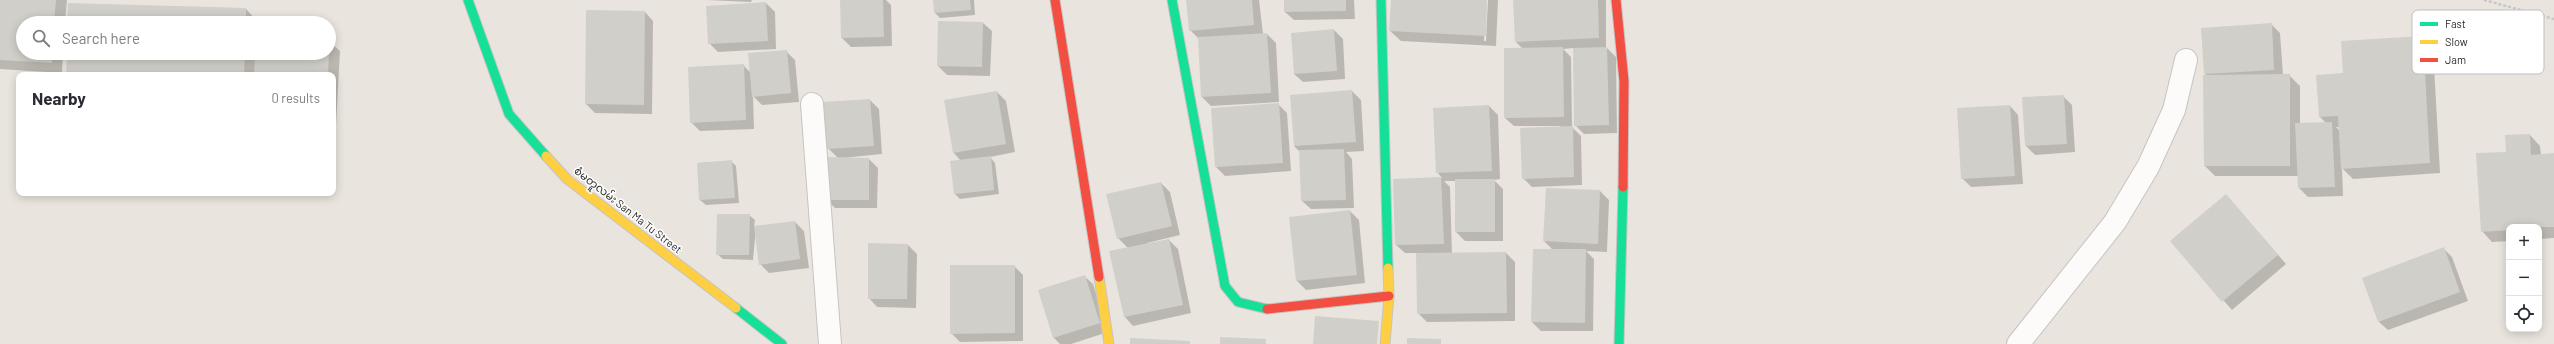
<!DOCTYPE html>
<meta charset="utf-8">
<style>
body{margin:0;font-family:Barlow,"Noto Sans Myanmar",sans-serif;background:#f2f2f3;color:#2b2b33}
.controls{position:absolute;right:12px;bottom:12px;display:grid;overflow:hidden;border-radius:8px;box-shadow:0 2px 10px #0003}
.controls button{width:36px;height:36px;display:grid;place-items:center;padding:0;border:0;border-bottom:1px solid #e1e1e2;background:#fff;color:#2b2b33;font:20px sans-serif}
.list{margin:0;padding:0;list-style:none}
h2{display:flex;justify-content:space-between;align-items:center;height:52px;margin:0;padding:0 16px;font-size:17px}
h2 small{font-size:13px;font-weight:400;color:#7c7c81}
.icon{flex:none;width:22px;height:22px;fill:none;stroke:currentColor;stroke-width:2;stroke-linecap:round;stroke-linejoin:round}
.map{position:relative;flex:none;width:2554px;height:344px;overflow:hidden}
.search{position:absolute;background:#fff;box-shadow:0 2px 10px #0003;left:16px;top:16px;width:320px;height:44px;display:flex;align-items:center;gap:10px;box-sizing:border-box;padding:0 14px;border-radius:22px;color:#7c7c81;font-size:15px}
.panel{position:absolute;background:#fff;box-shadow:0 2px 10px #0003;left:16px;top:72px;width:320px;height:124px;border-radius:8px}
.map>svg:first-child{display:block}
.shadow{fill:#0003;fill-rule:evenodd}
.building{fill:#d1cfca}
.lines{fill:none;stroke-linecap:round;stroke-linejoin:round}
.lane-casing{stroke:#c6c4c4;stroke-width:24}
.street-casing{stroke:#c6c4c4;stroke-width:24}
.fast-casing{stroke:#c6c4c4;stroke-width:11}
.slow-casing{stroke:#c6c4c4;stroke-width:11}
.jam-casing{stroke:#c6c4c4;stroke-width:11}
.path{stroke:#c8c7c6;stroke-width:2.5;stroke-dasharray:3 2;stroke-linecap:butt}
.lane{stroke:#fcfbfa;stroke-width:22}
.street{stroke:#fcfbfa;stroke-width:22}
.fast{stroke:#16e098;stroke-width:9}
.slow{stroke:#ffcf43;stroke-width:9}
.jam{stroke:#f24e42;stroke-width:9}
.labels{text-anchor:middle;stroke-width:3;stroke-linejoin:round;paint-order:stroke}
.street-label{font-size:11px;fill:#2a2a2a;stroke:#fff}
.key{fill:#fff;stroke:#bfbfbf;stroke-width:1}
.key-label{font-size:11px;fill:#2a2a2a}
</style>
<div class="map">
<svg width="2554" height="344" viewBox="0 0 2554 344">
<rect width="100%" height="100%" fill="#e9e5de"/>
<g class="shadow">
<path d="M0 0H67L65 23H23V53H63L62 73 0 69Z"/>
<path d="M706 0H752L751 2Z"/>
<path d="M841 0H886L891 5 892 46 851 47 842 38Z"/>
<path d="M934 0H974L975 15 940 18 935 13Z"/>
<path d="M1187 0H1259L1263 34H1267L1276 43 1279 102 1211 106 1202 97 1199 39 1190 30Z"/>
<path d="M1285 0H1354L1355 19 1294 20 1285 12Z"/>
<path d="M1392 0H1486L1484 41H1486L1488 0H1498L1496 46 1401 41 1390 31Z"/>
<path d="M1514 0H1606V47L1616 57 1617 133 1584 134 1575 125 1574 48 1563 49 1571 57 1572 127 1581 136 1582 185 1532 187 1523 178 1561 126H1514L1505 118 1523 49 1516 42Z"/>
<path d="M766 3 775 12 776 49 718 52 709 43Z"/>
<path d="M246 9 256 20V23H68Z"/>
<path d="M645 12 653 21 652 114 595 113 586 104Z"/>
<path d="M983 23 992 31 990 76 947 75 938 66Z"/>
<path d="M2271 24 2280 33 2283 75H2289L2300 86V124L2326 123 2320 117 2344 74 2422 37 2433 48 2440 173 2353 179 2342 168 2343 196 2308 197 2299 188V176H2215L2205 166 2207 76 2205 74ZM2336 127H2340V131Z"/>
<path d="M1334 30 1343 39 1345 79 1303 82 1294 74Z"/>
<path d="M329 41 340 51 333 180V75H67L68 53H329Z"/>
<path d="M786 51 795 60 799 102 762 105 753 96 754 129 700 131 691 122 743 65 751 73Z"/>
<path d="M1352 91 1361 100 1364 151 1346 152 1352 159 1354 208 1311 209 1302 201 1300 152 1294 146Z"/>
<path d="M997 92 1006 101 1015 152 990 157 995 163 999 194 960 199 955 194 951 162 961 161 954 153 945 101Z"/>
<path d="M2063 96 2072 105 2075 152 2035 155 2026 146Z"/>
<path d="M870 100 879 109 882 154 842 158 869 159 878 168 877 208H835L826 199 838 158 828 148Z"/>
<path d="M1278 104 1287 113 1291 171 1225 176 1216 167Z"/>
<path d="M1489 106 1498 115 1500 179 1494 180 1503 189V241H1465L1456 232V181H1444L1450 187 1452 254 1506 253 1515 262V321L1427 322 1418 313 1417 253H1405L1396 245 1394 180 1442 178 1437 172 1434 109Z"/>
<path d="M2010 106 2018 115 2023 184 1971 187 1962 178Z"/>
<path d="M2530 135 2540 146 2541 155H2554V238L2539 239V227H2509V241L2492 242 2482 231 2507 153Z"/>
<path d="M731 161 736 166 739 203 706 205 700 200 698 163Z"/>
<path d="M1161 183 1170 192 1180 235 1147 243V244L1169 240 1178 249 1191 313 1133 326 1125 317 1128 248 1118 238Z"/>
<path d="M1547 189 1600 191 1609 200 1607 252 1586 251 1594 259 1593 331H1541L1532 322 1553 250 1544 241Z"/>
<path d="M2226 195 2286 264 2232 310 2172 242Z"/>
<path d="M1350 211 1359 220 1365 283 1306 290 1297 281Z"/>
<path d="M749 215 755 220 754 227 795 222 804 231 809 268 769 273 760 264 756 228 753 260 723 259 717 254Z"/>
<path d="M908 245 917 254 916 308 877 307 869 298Z"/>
<path d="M2444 249 2452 257 2468 301 2388 330 2379 322Z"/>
<path d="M1014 266 1023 275V341L960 342 951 333Z"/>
<path d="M1084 276 1093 284 1108 332 1071 344H1060L1054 338 1039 290Z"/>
</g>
<g class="building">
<path d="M0 0H56L54 23H23V53H53L52 63 0 60Z"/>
<path d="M840 0H883L884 37 841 38Z"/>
<path d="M933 0H970L971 10 934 13Z"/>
<path d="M1186 0H1252L1254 25 1189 31Z"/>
<path d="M1284 0H1346V11L1284 12Z"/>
<path d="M1391 0H1487L1486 36 1389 31Z"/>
<path d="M1513 0H1598L1599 38 1515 42Z"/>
<path d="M766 2 768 41 708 44 706 6Z"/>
<path d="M68 3 246 8V23H67Z"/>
<path d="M586 10 645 11 644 105 585 104Z"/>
<path d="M938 21 983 22 982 67 937 66Z"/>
<path d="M2272 23 2274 70 2204 74 2201 28Z"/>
<path d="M1334 29 1337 71 1294 74 1291 33Z"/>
<path d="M1267 33 1271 93 1201 97 1198 37Z"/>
<path d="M2423 36 2430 163 2341 169 2338 116 2319 117 2316 75 2343 73 2341 41Z"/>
<path d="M1563 47 1564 117 1504 118V48Z"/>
<path d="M1607 47 1609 125 1574 126 1573 48Z"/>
<path d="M787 50 791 93 752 97 748 53Z"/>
<path d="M67 53H245L244 75H66Z"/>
<path d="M255 53H329L328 75H254Z"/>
<path d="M744 64 746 120 690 123 688 67Z"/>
<path d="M2290 74V166H2204L2203 75Z"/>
<path d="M1352 90 1356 142 1294 146 1290 95Z"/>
<path d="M997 91 1006 144 953 153 944 100Z"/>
<path d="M2064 95 2067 144 2025 146 2022 97Z"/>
<path d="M870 99 874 146 827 149 823 102Z"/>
<path d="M1279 103 1283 163 1215 167 1211 108Z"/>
<path d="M1489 105 1492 171 1436 173 1433 108Z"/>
<path d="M2010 105 2015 176 1961 179 1957 108Z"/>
<path d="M2332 122 2335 187 2298 188 2295 123Z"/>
<path d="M1573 126 1574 177 1522 179 1520 128Z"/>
<path d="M2530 134 2531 155 2554 153V227H2509V230L2481 232 2476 153 2506 152 2505 135Z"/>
<path d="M1344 149 1346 200 1301 201 1299 150Z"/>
<path d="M991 156 994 190 954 194 950 161Z"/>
<path d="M825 157 869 158V200H825Z"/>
<path d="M732 160 735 198 699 200 697 163Z"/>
<path d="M1441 177 1444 244 1395 245 1393 179Z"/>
<rect x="1455" y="179" width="40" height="53"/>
<path d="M1161 182 1172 226 1117 239 1106 194Z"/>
<path d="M1546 188 1600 190 1598 244 1543 241Z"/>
<path d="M2226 194 2278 255 2222 302 2170 241Z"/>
<path d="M1350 210 1357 275 1296 281 1289 217Z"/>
<path d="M717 214H750L749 255H716Z"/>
<path d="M795 221 800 259 759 265 754 226Z"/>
<path d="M1169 239 1183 305 1124 317 1109 251Z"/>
<path d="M868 243 908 244 907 299H868Z"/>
<path d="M2444 247 2460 292 2378 322 2362 278Z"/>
<path d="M1533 249H1586L1585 323 1531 322Z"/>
<path d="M1506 252 1507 313 1417 314 1416 253Z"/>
<path d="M950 265H1015V333L950 334Z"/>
<path d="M1085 275 1100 323 1053 338 1038 290Z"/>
<path d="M1315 316 1379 321 1377 344H1313Z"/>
<path d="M1220 337 1266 339V344H1220Z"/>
<path d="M1130 338 1190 341V344H1130Z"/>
<path d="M1407 338 1441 339V344H1407Z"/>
</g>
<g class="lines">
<defs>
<path id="lane" d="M2018 344 2115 222 2148 167 2174 110 2186 60"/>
<path id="street" d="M812 104 830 344"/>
<g id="fast">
<path d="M468 0 509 114 546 156"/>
<path d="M1172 0 1225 286 1238 302 1267 309"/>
<path d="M1381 0 1388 268"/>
<path d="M736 308 782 344"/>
<path d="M1619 344 1623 187"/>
</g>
<g id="slow">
<path d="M546 156 567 179 736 308"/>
<path d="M1099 277 1109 344"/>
<path d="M1385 344 1389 296 1388 268"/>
</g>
<g id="jam">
<path d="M1055 0 1099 277"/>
<path d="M1616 0 1624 81 1623 187"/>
<path d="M1267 309 1389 296"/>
</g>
</defs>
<use href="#lane" class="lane-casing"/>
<use href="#street" class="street-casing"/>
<use href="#fast" class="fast-casing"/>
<use href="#slow" class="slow-casing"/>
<use href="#jam" class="jam-casing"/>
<path class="path" d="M2484 0 2554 19"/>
<use href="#lane" class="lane"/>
<use href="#street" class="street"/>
<use href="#fast" class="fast"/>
<use href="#slow" class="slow"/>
<use href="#jam" class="jam"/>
</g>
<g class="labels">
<g class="street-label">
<text transform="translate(628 210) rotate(38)" y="4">စံမတူလမ်း San Ma Tu Street</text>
</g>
</g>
<rect x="2412" y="10" width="132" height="64" rx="6" class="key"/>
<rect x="2420" y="22" width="18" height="4" fill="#16e098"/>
<rect x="2420" y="40" width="18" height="4" fill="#ffcf43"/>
<rect x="2420" y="58" width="18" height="4" fill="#f24e42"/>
<g class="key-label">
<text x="2445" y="28">Fast</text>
<text x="2445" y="46">Slow</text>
<text x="2445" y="64">Jam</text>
</g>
</svg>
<div class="controls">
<button>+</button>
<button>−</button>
<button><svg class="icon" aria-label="locate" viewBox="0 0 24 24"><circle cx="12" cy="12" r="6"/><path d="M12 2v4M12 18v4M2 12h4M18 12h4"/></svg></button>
</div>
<div class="search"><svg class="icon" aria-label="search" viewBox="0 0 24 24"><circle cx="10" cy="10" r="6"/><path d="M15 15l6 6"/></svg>Search here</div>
<section class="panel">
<h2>Nearby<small>0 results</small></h2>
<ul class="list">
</ul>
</section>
</div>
